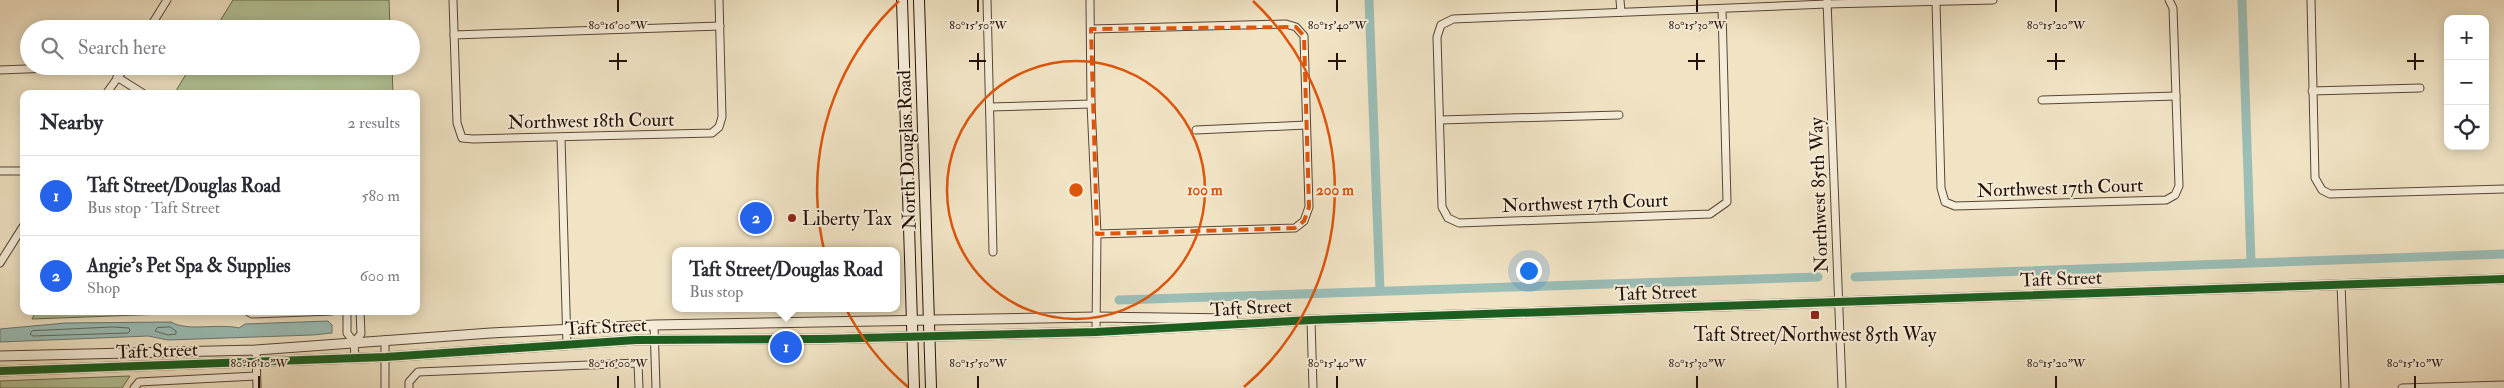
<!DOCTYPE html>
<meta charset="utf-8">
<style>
body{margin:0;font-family:"IM FELL Double Pica",serif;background:#f2f2f3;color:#2b2b33}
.controls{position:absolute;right:15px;top:15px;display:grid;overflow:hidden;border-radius:10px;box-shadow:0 2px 12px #0003}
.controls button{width:45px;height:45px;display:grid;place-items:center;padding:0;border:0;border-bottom:1px solid #e1e1e2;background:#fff;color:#2b2b33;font:25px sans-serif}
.you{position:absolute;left:1528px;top:270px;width:18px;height:18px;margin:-12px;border:4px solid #fff;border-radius:50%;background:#1a73e8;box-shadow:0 0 0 8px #1a73e833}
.badge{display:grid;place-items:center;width:32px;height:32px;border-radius:50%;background:#2563eb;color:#fff;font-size:16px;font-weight:700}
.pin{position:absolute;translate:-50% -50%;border:2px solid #fff;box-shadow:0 1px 5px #0006}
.popup{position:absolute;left:672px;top:247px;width:228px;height:65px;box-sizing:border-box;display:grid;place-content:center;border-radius:10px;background:#fff;filter:drop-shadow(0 1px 4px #0005);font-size:16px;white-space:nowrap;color:#7c7c81}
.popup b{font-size:19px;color:#2b2b33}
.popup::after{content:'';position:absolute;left:50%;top:100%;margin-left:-10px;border:10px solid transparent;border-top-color:#fff}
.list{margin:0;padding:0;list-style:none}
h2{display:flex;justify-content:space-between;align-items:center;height:65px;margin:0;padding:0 20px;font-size:21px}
h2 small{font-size:16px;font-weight:400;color:#7c7c81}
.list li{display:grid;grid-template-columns:32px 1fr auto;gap:15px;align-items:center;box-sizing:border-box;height:80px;padding:0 20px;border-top:1px solid #e1e1e2}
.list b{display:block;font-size:19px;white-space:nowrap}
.list p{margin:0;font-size:16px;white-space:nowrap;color:#7c7c81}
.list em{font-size:16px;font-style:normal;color:#7c7c81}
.icon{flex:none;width:28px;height:28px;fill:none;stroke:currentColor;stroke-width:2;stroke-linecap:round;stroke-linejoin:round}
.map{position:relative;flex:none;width:2504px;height:388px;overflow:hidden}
.search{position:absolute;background:#fff;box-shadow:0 2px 12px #0003;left:20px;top:20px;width:400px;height:55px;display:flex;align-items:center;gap:12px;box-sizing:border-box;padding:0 18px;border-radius:28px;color:#7c7c81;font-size:19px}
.panel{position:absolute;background:#fff;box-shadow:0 2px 12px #0003;left:20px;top:90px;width:400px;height:225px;border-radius:10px}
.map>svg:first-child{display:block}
.green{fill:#b4c598;stroke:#6c6a50}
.water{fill:#9bbeb7;stroke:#6b7871}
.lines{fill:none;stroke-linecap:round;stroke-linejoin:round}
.shore{stroke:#60675f;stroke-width:1}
.canal{stroke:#9bbeb7;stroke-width:9}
.minor-casing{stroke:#574536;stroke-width:9}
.tertiary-casing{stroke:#574536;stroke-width:11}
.secondary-casing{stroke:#241007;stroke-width:12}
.minor{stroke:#f6edd9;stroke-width:7}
.tertiary{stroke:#f6edd9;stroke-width:9}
.secondary{stroke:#f6edd9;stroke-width:10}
.cycleway-casing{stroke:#f6edd9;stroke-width:11}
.cycleway{stroke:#1b5e20;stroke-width:8}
.marked{fill:none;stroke:#de550c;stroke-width:4;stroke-dasharray:10 6;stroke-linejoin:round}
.ticks{fill:none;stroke:#241007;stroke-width:2}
.ring{fill:none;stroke:#de550c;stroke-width:2.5}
.poi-dot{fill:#8f2418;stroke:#f6edd9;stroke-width:2}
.labels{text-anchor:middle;stroke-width:4;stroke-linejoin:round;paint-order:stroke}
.street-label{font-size:19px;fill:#241007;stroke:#f6edd9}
.poi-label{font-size:19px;fill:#241007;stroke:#f6edd9;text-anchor:start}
.ticks-label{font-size:12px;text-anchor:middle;fill:#241007;stroke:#f6edd9;stroke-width:4;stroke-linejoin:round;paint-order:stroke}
.centre{fill:#de550c;stroke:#f6edd9;stroke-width:2.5}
.ring-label{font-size:15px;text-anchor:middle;font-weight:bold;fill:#de550c;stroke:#f6edd9;stroke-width:4;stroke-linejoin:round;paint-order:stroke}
</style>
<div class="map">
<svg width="2504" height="388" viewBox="0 0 2504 388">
<rect width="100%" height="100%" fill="#f1e4c5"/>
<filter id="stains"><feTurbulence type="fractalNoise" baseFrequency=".004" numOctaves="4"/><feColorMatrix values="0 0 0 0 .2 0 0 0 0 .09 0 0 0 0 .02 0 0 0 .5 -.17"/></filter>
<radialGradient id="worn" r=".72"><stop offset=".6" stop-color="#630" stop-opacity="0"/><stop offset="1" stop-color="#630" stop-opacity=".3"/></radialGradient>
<g class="green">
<path d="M233 0H389L390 29H215Z"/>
<path d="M191 66H392L393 94H174Z"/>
<path d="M36 311H167L165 314 32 319Z"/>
<path d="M130 376 122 388H0V381Z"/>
</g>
<path class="water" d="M328 321 332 325V333L313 335 168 340 148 336 0 342V329L65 323 171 322C189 332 217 323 239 328L245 324Z"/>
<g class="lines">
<g class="shore">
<path d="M113 327 129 328 130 331 128 333 33 336 30 334 32 331Z"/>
<path d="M170 327 176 331V334L168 335 155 331 157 328Z"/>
</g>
<g class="canal">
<path d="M1369 0 1380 291"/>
<path d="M2242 0 2251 262"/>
<path d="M1855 277 2504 254"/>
<path d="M1119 300 1818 277"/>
</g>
<defs>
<g id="minor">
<path d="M453 0 457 123 462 138 473 139 712 133 719 127 722 117 719 0"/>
<path d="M987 0 993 252"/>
<path d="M1090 0 1091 104 1097 234 1096 332"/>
<path d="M1620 0 1621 12"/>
<path d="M2311 0 2315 178 2322 190 2330 194 2504 189"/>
<path d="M1827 1 1842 388"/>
<path d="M1936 2 1941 188 1945 202 1955 206 2166 200 2175 195 2179 186 2173 8 2169 0"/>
<path d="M1722 9 1727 202 1710 214 1459 223 1448 218 1442 207 1437 37 1441 25 1453 19 1827 4 1993 0"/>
<path d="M149 29 167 0"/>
<path d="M1091 29 1286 24 1296 27 1304 36 1309 207 1304 221 1295 228 1097 234"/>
<path d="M454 35 720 26"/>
<path d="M0 70 102 66"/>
<path d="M117 77 144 94"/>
<path d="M2312 91 2420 88"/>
<path d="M106 94 126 66"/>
<path d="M2042 100 2176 96"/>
<path d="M990 107 1091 104"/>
<path d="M1440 120 1619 115"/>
<path d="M1196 130 1306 125"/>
<path d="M561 138 567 345"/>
<path d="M0 171H24"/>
<path d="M0 263 24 225"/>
<path d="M2341 284 2345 388"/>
<path d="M247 311 252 314 332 311"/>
<path d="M347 311V333L354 342"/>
<path d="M1311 320 1313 388"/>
<path d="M654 325 656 388"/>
<path d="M385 340V388"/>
<path d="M256 350 257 388"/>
<path d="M355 358 354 342 361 334 360 311"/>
<path d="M134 388 139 382 256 376"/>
<path d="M409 388V382L418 372 638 363 639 388"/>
<path d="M2402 388 2504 385"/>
</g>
<g id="tertiary">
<path d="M0 356 256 350 491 333 654 325 1096 317 1233 319"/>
<path d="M0 371 386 357 636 340 823 339 1096 332 1311 320 2504 279"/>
</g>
<g id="secondary">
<path d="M902 0 914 388"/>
<path d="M919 0 931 388"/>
</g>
</defs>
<use href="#minor" class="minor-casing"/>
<use href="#tertiary" class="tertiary-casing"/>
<use href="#secondary" class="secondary-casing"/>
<use href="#minor" class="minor"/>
<use href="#tertiary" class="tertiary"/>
<use href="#secondary" class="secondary"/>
<defs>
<path id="cycleway" d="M0 371 386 357 636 340 823 339 1096 332 1311 320 2504 279"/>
</defs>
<use href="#cycleway" class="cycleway-casing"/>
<use href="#cycleway" class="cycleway"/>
</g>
<path class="marked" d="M1296 27 1304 36 1309 207 1304 221 1295 228 1097 234 1091 29Z"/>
<path class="ticks" d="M618 0V12M978 0V12M1337 0V12M1697 0V12M2056 0V12M618 53V70M978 53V70M1337 53V70M1697 53V70M2056 53V70M2415 53V70M609 61H627M969 61H986M1328 61H1346M1688 61H1705M2047 61H2065M2407 61H2424M259 376V388M618 376V388M978 376V388M1337 376V388M1697 376V388M2056 376V388M2415 376V388"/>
<g class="ring">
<circle cx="1076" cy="190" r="129"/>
<path d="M908 387A259 259 0 0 1 899 1M1253 1A259 259 0 0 1 1244 387"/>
</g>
<g class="poi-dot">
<circle cx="792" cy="218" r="5"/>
<rect x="1810" y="310" width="10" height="10" rx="2.5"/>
</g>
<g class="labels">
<g class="street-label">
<text transform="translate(591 120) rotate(-1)" y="7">Northwest 18th Court</text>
<text transform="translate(906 150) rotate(-92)" y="7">North Douglas Road</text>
<text transform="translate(2060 187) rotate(-2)" y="7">Northwest 17th Court</text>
<text transform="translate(1818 195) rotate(-92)" y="7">Northwest 85th Way</text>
<text transform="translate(1585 202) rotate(-2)" y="7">Northwest 17th Court</text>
<text transform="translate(2061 278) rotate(-2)" y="7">Taft Street</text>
<text transform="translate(1656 292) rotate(-2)" y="7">Taft Street</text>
<text transform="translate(1251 307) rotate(-3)" y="7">Taft Street</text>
<text transform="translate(606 326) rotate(-3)" y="7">Taft Street</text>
<text transform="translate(157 350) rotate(-2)" y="7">Taft Street</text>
</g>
<g class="poi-label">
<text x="802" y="225">Liberty Tax</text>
<text x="1815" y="341" text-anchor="middle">Taft Street/Northwest 85th Way</text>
</g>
</g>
<g class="ticks-label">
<text x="618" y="29">80°16'00"W</text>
<text x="978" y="29">80°15'50"W</text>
<text x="1337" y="29">80°15'40"W</text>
<text x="1697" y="29">80°15'30"W</text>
<text x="2056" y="29">80°15'20"W</text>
<text x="259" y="367">80°16'10"W</text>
<text x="618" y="367">80°16'00"W</text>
<text x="978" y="367">80°15'50"W</text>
<text x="1337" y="367">80°15'40"W</text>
<text x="1697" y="367">80°15'30"W</text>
<text x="2056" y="367">80°15'20"W</text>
<text x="2415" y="367">80°15'10"W</text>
</g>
<circle cx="1076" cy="190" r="8" class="centre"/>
<g class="ring-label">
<text x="1205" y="195">100 m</text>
<text x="1335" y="195">200 m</text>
</g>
<rect width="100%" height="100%" filter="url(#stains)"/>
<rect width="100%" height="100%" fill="url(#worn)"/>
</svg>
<div class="controls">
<button>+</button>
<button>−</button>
<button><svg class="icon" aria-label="locate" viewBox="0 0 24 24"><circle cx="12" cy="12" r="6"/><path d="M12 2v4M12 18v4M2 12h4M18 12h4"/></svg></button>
</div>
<div class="you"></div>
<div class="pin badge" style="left:786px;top:347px">1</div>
<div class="popup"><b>Taft Street/Douglas Road</b>Bus stop</div>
<div class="pin badge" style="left:756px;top:218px">2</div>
<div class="search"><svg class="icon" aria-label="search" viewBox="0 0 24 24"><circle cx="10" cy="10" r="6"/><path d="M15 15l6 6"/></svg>Search here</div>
<section class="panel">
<h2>Nearby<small>2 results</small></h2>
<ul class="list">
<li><span class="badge">1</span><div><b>Taft Street/Douglas Road</b><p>Bus stop · Taft Street</p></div><em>580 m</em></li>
<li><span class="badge">2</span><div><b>Angie's Pet Spa &amp; Supplies</b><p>Shop</p></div><em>600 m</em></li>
</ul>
</section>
</div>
